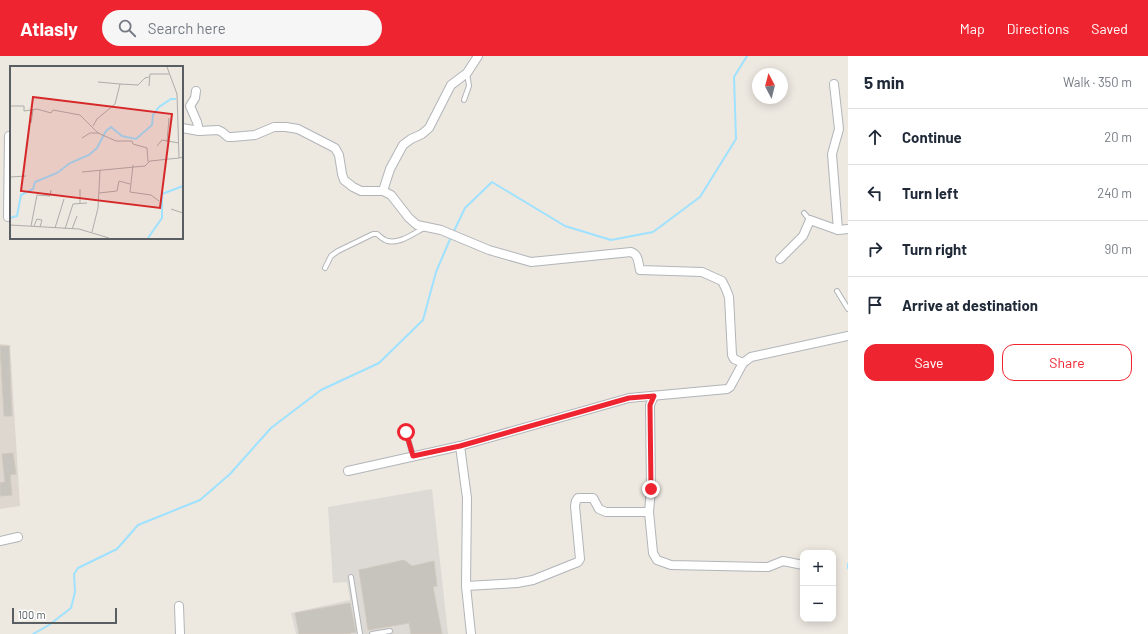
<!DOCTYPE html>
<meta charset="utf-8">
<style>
body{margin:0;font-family:Barlow,sans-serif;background:#f6f6f7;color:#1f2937}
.controls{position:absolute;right:12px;bottom:12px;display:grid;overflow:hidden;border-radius:8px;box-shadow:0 2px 10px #0003}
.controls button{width:36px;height:36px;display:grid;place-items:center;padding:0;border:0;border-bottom:1px solid #e0e1e3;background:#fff;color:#1f2937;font:20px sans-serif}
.compass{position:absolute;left:752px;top:12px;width:36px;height:36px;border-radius:50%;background:#fff;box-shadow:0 2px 10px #0003;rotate:353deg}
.scale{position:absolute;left:12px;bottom:10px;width:105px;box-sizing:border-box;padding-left:4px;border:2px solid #595e62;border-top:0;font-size:11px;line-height:14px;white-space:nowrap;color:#595e62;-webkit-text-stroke:3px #fff;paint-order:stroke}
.stop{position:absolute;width:12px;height:12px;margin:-9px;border:3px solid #ee2530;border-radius:50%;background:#fff}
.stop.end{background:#ee2530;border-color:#fff;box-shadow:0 1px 4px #0008}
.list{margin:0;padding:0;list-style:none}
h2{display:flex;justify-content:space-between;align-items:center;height:52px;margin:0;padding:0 16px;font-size:17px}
h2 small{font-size:13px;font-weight:400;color:#747a83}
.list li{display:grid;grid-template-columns:26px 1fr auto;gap:12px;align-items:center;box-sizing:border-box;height:56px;padding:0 16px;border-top:1px solid #e0e1e3}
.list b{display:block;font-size:15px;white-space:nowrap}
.list em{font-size:13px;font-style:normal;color:#747a83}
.actions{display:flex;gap:8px;padding:12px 16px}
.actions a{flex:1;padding:9px 0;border:1px solid #ee2530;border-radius:12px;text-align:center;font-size:14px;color:#ee2530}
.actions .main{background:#ee2530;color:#fff}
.icon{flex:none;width:22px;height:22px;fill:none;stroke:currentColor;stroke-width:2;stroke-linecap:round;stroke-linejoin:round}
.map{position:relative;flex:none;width:848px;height:578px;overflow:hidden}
header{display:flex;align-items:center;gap:24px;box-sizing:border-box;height:56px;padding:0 20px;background:#ee2530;color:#fff}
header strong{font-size:19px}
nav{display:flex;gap:22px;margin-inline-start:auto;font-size:14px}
.search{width:280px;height:36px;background:#f6f6f7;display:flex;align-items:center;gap:10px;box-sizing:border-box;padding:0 14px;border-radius:22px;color:#747a83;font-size:15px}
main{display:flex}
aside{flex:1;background:#fff}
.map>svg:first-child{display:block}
.industrial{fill:#dddad5}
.education{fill:#ddd7cf}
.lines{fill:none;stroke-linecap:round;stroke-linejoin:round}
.stream{stroke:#9ee2ff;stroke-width:2}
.building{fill:#c7c3bd;stroke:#d1c9be}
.lane-casing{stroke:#b1b5b9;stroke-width:6}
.street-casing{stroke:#b1b5b9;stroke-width:10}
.lane{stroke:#fff;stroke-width:4}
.street{stroke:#fff;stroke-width:8}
.route{stroke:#ee2530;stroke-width:5}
.inset-river{fill:none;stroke:#9ee2ff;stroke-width:2}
.inset-road{fill:none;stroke:#aeadaa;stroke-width:1}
.view{fill:#d62828;fill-opacity:0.15;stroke:#d62828;stroke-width:2}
.inset-edge{fill:none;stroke:#595e62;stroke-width:2}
</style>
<header>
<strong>Atlasly</strong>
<div class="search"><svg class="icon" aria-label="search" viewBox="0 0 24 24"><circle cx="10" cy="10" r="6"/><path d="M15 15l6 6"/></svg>Search here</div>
<nav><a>Map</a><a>Directions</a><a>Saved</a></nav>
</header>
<main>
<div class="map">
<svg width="848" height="578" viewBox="0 0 848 578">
<rect width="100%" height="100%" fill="#ede8e0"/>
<path class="industrial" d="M432 433 448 578H296L291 557 350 544 347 526 333 527 328 451Z"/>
<path class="education" d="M0 288 10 289 20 450 0 453Z"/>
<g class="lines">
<g class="stream">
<path d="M453 177 465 152 492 126 565 170 611 184 653 176 700 141 736 83 734 21 747 0"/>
<path d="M848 508V512"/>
<path d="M33 578 49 569 71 552 75 536 74 518 78 512 117 493 138 469 200 444 230 418 271 372 321 334 379 307 423 264 436 216 451 181"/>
</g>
</g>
<g class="building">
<path d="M0 290H9L12 360H4Z"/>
<path d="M13 397 16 418 10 419 12 439 0 440V427L5 426 2 398Z"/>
<path d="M404 504 412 510 434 505 437 530 433 531 442 578H411L409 567 368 574 359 514Z"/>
<path d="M350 547 356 576 346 578H299L295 557Z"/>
</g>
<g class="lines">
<defs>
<g id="lane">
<path d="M464 44 469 30 467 17"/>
<path d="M804 157 810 164"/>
<path d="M325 212 331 200 338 195 373 178H377C380 180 383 184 388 185 400 188 414 177 424 172"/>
<path d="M837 235 848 253"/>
<path d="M406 376 413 400"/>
<path d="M351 521 360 578"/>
<path d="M372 578 390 575"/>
</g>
<g id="street">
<path d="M834 28 839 73 832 98 838 174"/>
<path d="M196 35 195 42 190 50 197 66 199 75"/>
<path d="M182 72 199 75 218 74 222 76 228 81H232L255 79 274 71H286L298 73 335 92 339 99 342 118 344 124 353 131 361 135H383L391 139 409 162 417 169 441 174 489 194 531 206 631 196C639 199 638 206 640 214L702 216 722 225 726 233 729 241 732 299 734 303 743 307"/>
<path d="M383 135 390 113 403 89 411 83 422 78 429 72 451 29 467 17 478 0"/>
<path d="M8 161 9 80"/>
<path d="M780 203 803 180 810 164 838 174 848 173"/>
<path d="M654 340 650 349 651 433 649 456 653 497 657 504 671 509 768 511 783 505 803 509"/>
<path d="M460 390 467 442 466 530 471 578"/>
<path d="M348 415 460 390 629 342 727 333 730 331 743 307 751 301 848 280"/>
<path d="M0 485 18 481"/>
<path d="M466 530 517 527 533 524 578 506 580 503 575 450 576 445 578 442H593L599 453 606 456H649"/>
<path d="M179 550 180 578"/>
</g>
</defs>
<use href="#lane" class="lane-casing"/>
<use href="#street" class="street-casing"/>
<use href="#lane" class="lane"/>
<use href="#street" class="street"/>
</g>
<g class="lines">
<path class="route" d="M406 376 413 400 460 390 629 342 654 340 650 349 651 433"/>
</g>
<g transform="translate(10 10)">
<rect width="173" height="173" fill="#ede8e0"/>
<path class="inset-river" d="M0 152 7 150 11 129 23 123 25 116 47 107 60 97 79 89 87 82 96 65 101 61 112 70 126 73 142 59 143 49 149 41 161 33H166M138 172 152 152V128L173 120"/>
<path class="inset-road" d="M157 1 167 28 169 92 173 91M88 16 110 18M139 20 140 8H159M0 40H14V45L27 43 41 47 43 44 70 49 88 67 106 75H122L123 78 137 82 138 96M21 57 23 44M83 60 87 53 105 38 110 18 128 19 135 12 139 11M72 72 80 67H89M157 76 159 52M147 80 152 74 169 77M123 99 120 126 141 129 149 135M72 106 135 100 140 95 169 92M0 111 16 110M70 123V138M89 127 107 125 109 115 120 118M161 143 173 147M0 159 69 163 99 172M21 160 27 129 40 130 41 124M24 160 27 153 32 154 30 161M45 162 54 133M55 163 63 138 77 137M62 163 67 150M82 166 88 142 90 104"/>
<path class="view" d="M23 31 162 48 150 142 11 125Z"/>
<rect width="173" height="173" class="inset-edge"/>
</g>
</svg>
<div class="controls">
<button>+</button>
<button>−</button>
</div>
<svg class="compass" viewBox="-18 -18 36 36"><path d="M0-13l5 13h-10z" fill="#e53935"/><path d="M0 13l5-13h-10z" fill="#747a83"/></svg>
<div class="scale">100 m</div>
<div class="stop" style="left:406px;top:376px"></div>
<div class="stop end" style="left:651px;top:433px"></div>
</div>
<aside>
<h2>5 min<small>Walk · 350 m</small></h2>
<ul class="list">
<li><svg class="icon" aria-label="ahead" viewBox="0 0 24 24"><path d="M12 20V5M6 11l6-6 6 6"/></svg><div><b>Continue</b></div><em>20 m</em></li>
<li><svg class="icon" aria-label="left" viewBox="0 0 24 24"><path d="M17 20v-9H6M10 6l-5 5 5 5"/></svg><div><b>Turn left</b></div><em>240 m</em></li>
<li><svg class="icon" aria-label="right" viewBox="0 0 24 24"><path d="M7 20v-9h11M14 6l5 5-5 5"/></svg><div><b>Turn right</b></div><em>90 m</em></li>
<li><svg class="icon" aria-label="arrive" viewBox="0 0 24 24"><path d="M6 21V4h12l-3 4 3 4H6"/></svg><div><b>Arrive at destination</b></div></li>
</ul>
<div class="actions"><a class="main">Save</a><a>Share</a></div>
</aside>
</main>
